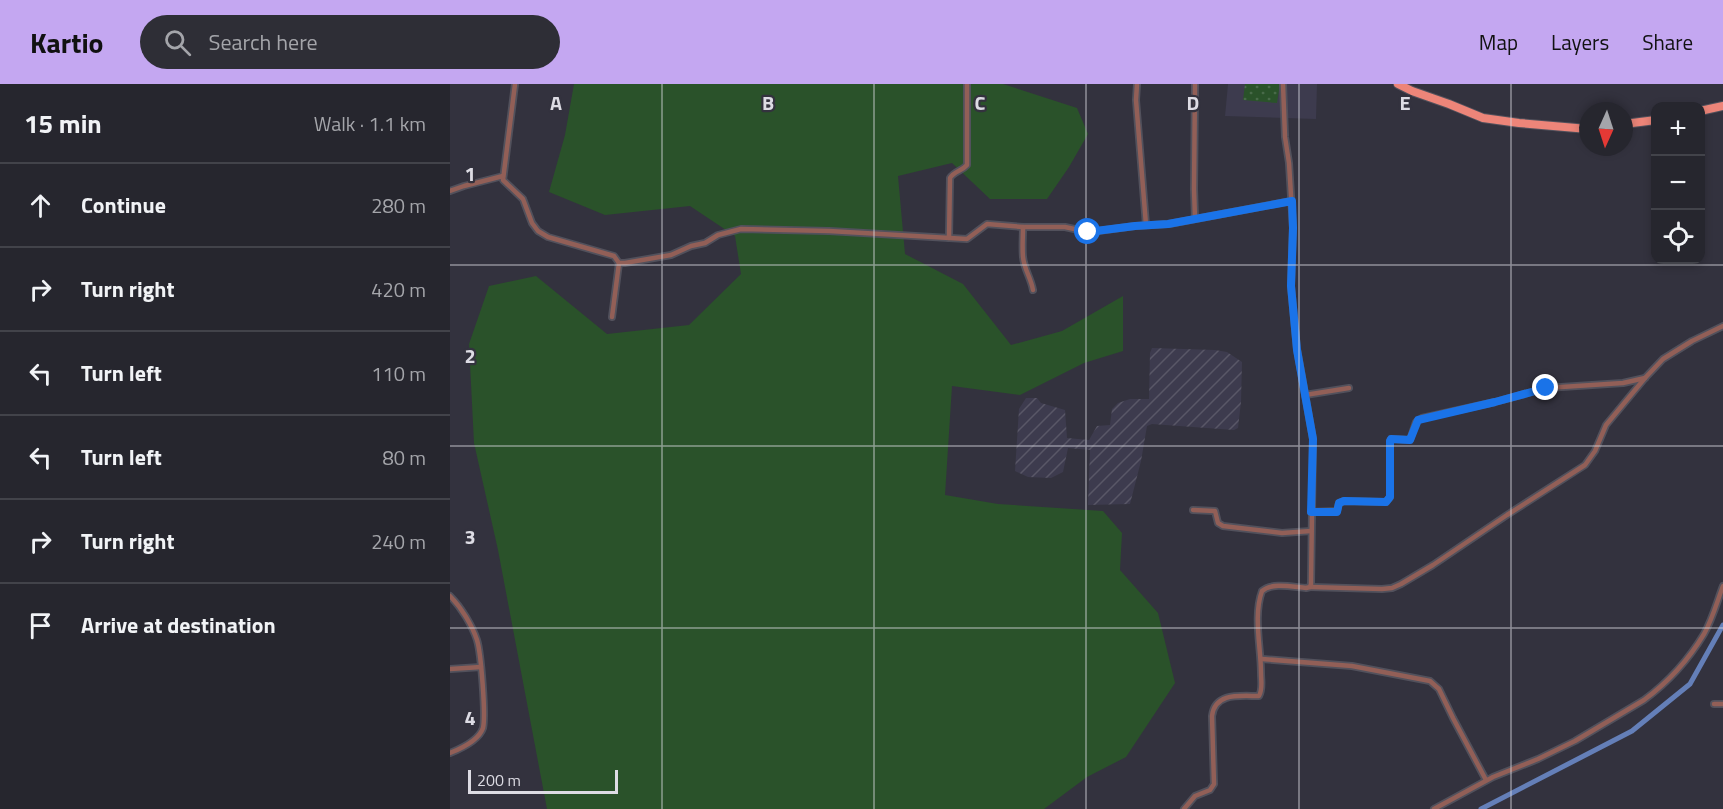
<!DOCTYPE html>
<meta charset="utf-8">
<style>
body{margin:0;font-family:"Titillium Web",sans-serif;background:#2e2e36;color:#f1f3f6}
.controls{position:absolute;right:18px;top:18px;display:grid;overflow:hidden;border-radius:12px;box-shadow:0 3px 9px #0003}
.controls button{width:54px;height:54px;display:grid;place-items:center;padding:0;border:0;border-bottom:2px solid #42434a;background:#26262e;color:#f1f3f6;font:30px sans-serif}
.compass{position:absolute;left:1129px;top:18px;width:54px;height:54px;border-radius:50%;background:#26262e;box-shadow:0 3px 9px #0003;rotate:183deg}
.scale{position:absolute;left:18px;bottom:15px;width:150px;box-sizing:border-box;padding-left:6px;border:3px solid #dddce4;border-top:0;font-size:16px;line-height:21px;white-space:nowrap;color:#dddce4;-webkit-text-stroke:4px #33323e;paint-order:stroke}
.stop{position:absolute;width:18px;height:18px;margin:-14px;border:4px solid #1a73e8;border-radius:50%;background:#fff}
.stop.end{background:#1a73e8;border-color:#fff;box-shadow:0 2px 6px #0008}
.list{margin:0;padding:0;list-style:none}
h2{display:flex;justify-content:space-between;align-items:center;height:78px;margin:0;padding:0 24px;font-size:26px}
h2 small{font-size:20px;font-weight:400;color:#a4a5aa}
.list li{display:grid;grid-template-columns:39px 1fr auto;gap:18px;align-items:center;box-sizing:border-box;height:84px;padding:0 24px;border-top:2px solid #42434a}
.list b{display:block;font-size:22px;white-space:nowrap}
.list em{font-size:20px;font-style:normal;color:#a4a5aa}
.icon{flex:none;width:33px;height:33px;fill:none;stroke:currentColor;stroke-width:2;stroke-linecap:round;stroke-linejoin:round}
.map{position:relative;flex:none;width:1273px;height:725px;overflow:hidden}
header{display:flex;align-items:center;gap:36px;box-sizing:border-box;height:84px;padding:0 30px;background:#c4a7f1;color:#111}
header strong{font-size:28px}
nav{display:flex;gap:33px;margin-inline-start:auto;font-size:21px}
.search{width:420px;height:54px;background:#2e2e36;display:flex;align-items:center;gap:15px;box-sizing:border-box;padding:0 21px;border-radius:33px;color:#a4a5aa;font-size:22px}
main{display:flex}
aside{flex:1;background:#26262e}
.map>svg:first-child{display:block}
.built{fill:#3d3b4e}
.industrial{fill:url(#industrial-furrows)}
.grass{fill:#2a522a}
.park{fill:url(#park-dots)}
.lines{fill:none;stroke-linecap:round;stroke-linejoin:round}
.canal{stroke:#647fb8;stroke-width:5}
.street-casing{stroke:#52515c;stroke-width:8}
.primary-casing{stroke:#52515c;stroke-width:10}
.street{stroke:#925f57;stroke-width:4.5}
.primary{stroke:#ed8579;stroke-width:8}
.route{stroke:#1a73e8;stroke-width:8}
.grid{fill:none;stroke:#dddce4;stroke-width:1.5;stroke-opacity:0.55}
.grid-label{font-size:20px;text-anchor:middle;font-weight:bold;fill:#dddce4;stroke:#33323e;stroke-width:4.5;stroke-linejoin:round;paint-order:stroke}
</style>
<header>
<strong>Kartio</strong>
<div class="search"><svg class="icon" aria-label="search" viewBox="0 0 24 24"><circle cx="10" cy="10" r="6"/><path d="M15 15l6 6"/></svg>Search here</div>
<nav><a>Map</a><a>Layers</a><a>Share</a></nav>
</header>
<main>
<aside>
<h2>15 min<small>Walk · 1.1 km</small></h2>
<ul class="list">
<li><svg class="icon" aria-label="ahead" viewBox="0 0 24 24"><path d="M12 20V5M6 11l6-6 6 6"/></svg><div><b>Continue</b></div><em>280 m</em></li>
<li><svg class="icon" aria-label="right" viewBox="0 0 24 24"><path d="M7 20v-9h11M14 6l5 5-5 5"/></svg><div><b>Turn right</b></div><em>420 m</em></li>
<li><svg class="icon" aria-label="left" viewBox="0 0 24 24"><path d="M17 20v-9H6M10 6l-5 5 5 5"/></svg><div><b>Turn left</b></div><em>110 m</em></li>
<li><svg class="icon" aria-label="left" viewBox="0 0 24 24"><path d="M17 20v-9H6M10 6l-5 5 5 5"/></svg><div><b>Turn left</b></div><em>80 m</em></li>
<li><svg class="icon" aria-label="right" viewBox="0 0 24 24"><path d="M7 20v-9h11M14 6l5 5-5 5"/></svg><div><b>Turn right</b></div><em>240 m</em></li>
<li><svg class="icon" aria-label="arrive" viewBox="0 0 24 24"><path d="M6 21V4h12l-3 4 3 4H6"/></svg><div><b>Arrive at destination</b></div></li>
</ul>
</aside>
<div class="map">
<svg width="1273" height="725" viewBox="0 0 1273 725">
<defs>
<pattern id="industrial-furrows" width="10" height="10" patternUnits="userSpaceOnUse" patternTransform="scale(1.5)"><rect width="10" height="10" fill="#3d3b4e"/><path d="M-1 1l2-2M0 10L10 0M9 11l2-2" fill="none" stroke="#595767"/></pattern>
<pattern id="park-dots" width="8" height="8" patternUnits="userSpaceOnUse" patternTransform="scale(1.5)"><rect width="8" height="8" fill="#2a522a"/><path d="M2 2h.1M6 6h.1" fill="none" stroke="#486a49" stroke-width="1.8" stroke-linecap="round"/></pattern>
</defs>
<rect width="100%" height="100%" fill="#33323e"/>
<path class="built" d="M778 0H867L866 35 775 32Z"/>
<path class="industrial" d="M702 264 765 266 777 268 792 278 791 318 788 344 784 346 702 340 697 342 691 377 680 420 638 421 640 366 618 364 613 388 601 394 578 393 565 387 569 325 576 314H587L591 319 615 326 617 354 639 356 647 342 660 341 662 325 668 319 680 315H699L700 269Z"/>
<path class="grass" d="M124 0H553L627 24 638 50 619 83 597 115H540L502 79 448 92 455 170 513 200 561 261 612 247 673 212V267L634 279 570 311 502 302 495 411 548 420 653 427 672 449 670 486 708 529 725 599 676 673 637 693 594 725H97L48 466 24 359 19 260 39 202 86 192 157 250 239 241 291 190 285 152 240 122 155 131 99 108 115 51Z"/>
<path class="park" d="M795 0H830L827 19 793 16Z"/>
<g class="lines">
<path class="canal" d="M1031 725 1182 647 1240 600 1273 541"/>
<defs>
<g id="street">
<path d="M65 0 53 96 73 115 82 139 88 147 98 153 164 172 169 179H175L221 171 241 162 255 159 268 151 291 145 379 147 517 155 537 140 573 143H615L638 148 648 147 685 142 719 140 841 117"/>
<path d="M687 0 686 16 696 141"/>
<path d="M745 0 744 105 745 135"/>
<path d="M0 107 14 102 53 92"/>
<path d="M573 143C573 153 572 163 573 173 574 185 581 194 583 206"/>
<path d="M499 154 500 94C504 87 512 87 517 81V0"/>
<path d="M162 233 169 179"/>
<path d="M855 311 899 304"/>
<path d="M743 426 765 427 768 439 773 442 832 449 861 447"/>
<path d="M861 428 887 427 889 419 894 417 936 418 940 413V357L941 355 960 356 966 338 972 334 1045 318 1096 304 1173 299 1195 294"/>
<path d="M860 503 932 505 942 504 951 500 983 481 1057 431 1135 381 1145 367 1156 341 1195 294 1213 275 1242 257 1273 242"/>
<path d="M0 512C11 523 22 541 27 556 31 569 36 631 33 644 29 656 10 665 0 669"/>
<path d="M812 575 902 582 980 597 989 605 1003 634 1036 696"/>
<path d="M0 585 31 583"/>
<path d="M1264 620H1273"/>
<path d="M734 725 745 712 760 706 764 700 762 632C765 608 790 612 809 612 813 605 811 597 811 589 811 563 803 532 812 507 822 498 843 503 856 504L860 503 861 500 863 355 847 265 841 202 843 144 839 79 835 53 833 0"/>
<path d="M984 725 1043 693 1088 675 1125 657 1194 616C1217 599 1239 575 1254 550 1262 536 1267 518 1273 502"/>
</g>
<g id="primary">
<path d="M948 0 962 7 999 20 1033 34 1069 39 1138 45"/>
<path d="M1250 27 1273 22"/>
<path d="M1174 40 1206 36"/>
</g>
</defs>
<use href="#street" class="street-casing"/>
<use href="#primary" class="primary-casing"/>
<use href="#street" class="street"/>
<use href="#primary" class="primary"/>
</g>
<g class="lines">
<path class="route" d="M638 148 685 142 718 140 842 117 843 144 841 202 847 266 863 355 861 428H887L889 419 894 417 936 418 940 413V357L941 355 960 356 968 336 1045 318 1096 304"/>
</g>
<path class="grid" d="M212 0V725M424 0V725M636 0V725M849 0V725M1061 0V725M0 181H1273M0 362H1273M0 544H1273"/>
<g class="grid-label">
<text x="106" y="26">A</text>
<text x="318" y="26">B</text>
<text x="530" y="26">C</text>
<text x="743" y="26">D</text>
<text x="955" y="26">E</text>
<text x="20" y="97">1</text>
<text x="20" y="279">2</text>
<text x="20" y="460">3</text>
<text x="20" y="641">4</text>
</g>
</svg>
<div class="controls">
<button>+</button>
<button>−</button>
<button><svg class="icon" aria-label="locate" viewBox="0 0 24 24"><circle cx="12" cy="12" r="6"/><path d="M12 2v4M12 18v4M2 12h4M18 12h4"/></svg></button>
</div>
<svg class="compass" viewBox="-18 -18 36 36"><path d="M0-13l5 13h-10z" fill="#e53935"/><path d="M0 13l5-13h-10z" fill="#a4a5aa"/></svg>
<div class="scale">200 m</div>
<div class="stop" style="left:638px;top:148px"></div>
<div class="stop end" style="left:1096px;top:304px"></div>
</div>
</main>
